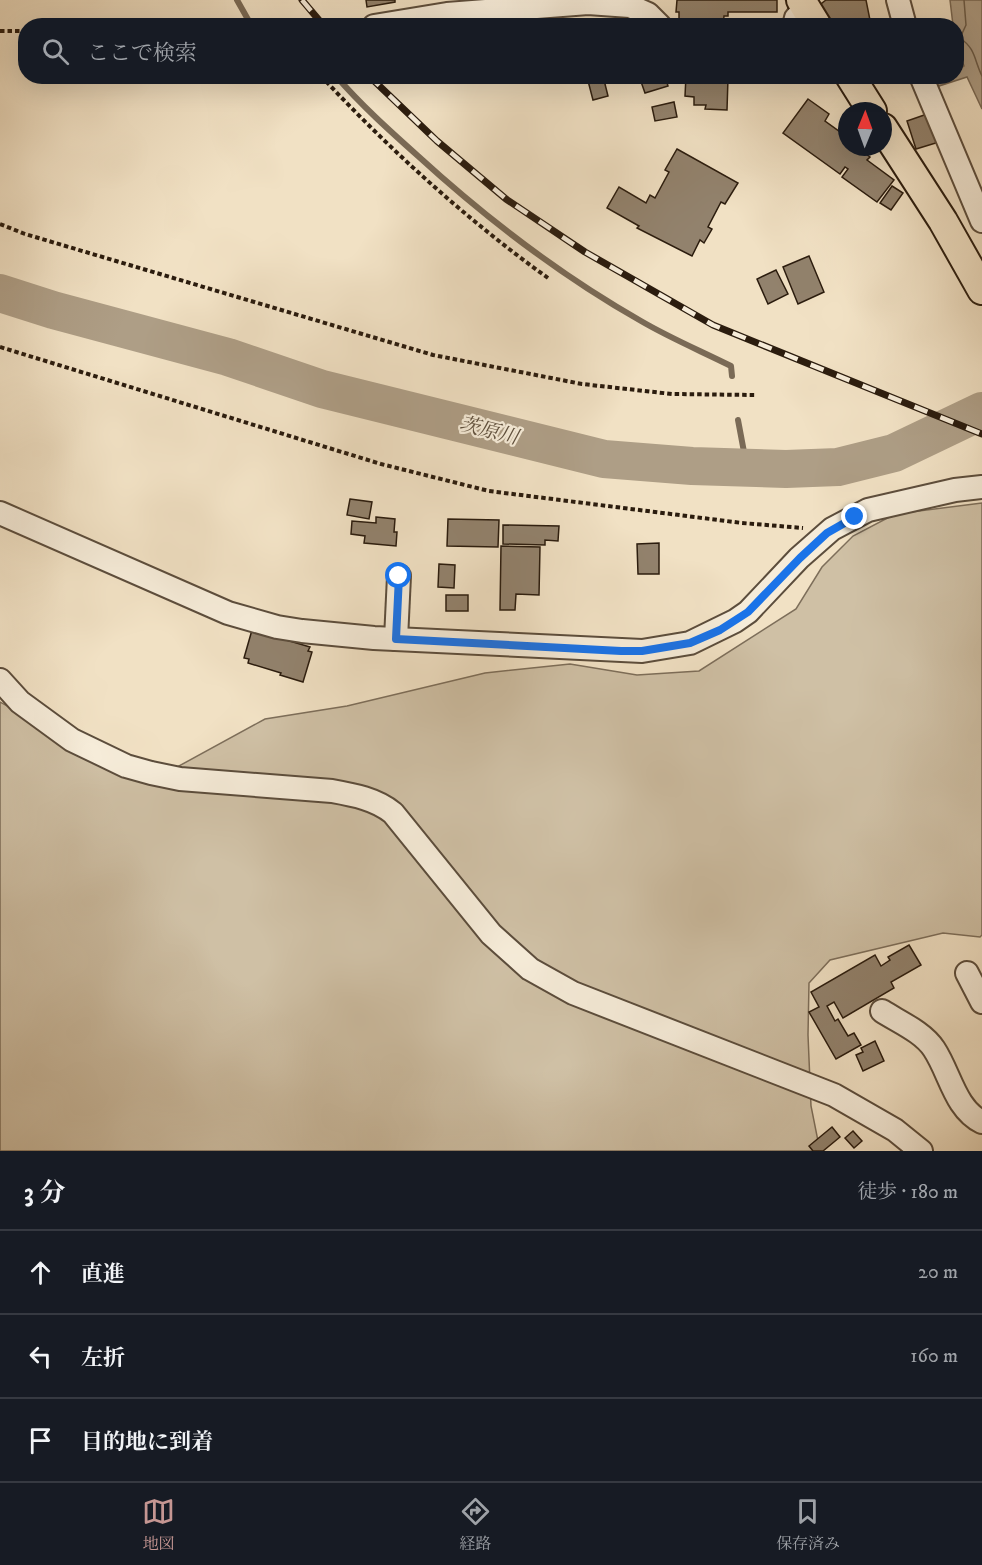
<!DOCTYPE html>
<html lang="ja">
<meta charset="utf-8">
<style>
body{margin:0;font-family:"IM FELL DW Pica","Noto Serif JP",serif;background:#20242c;color:#f1f3f6}
.compass{position:absolute;left:838px;top:102px;width:54px;height:54px;border-radius:50%;background:#171b24;box-shadow:0 6px 24px #0002;rotate:1deg}
.stop{position:absolute;width:18px;height:18px;margin:-14px;border:4px solid #1a73e8;border-radius:50%;background:#fff}
.stop.end{background:#1a73e8;border-color:#fff;box-shadow:0 2px 6px #0008}
.list{margin:0;padding:0;list-style:none}
h2{display:flex;justify-content:space-between;align-items:center;height:78px;margin:0;padding:0 24px;font-size:26px}
h2 small{font-size:20px;font-weight:400;color:#9ea1a6}
.list li{display:grid;grid-template-columns:39px 1fr auto;gap:18px;align-items:center;box-sizing:border-box;height:84px;padding:0 24px;border-top:2px solid #363941}
.list b{display:block;font-size:22px;white-space:nowrap}
.list em{font-size:20px;font-style:normal;color:#9ea1a6}
.icon{flex:none;width:33px;height:33px;fill:none;stroke:currentColor;stroke-width:2;stroke-linecap:round;stroke-linejoin:round}
.map{position:relative;flex:none;width:982px;height:1151px;overflow:hidden}
.search{position:absolute;background:#171b24;box-shadow:0 6px 24px #0002;left:18px;right:18px;top:18px;height:66px;display:flex;align-items:center;gap:15px;box-sizing:border-box;padding:0 21px;border-radius:24px;color:#9ea1a6;font-size:22px}
.sheet{height:330px;background:#171b24}
nav{display:flex;justify-content:space-around;align-items:center;box-sizing:border-box;height:84px;border-top:2px solid #363941;background:#171b24;font-size:16px;color:#9ea1a6}
nav a{display:grid;justify-items:center;gap:3px}
nav .on{color:#c59692}
.map>svg:first-child{display:block}
.green{fill:#cfc0a5;stroke:#7d6e5a;stroke-width:1.5}
.water{fill:#ae9e86;stroke:#7a6a56;stroke-width:1.5}
.lines{fill:none;stroke-linecap:round;stroke-linejoin:round}
.shore{stroke:#6c5d4a;stroke-width:1.5}
.stream{stroke:#7a6a56;stroke-width:6}
.river{stroke:#ae9e86;stroke-width:38}
.building{fill:#92826d;stroke:#2b1c0e;stroke-width:1.5}
.minor-casing{stroke:#5c4d3c;stroke-width:26}
.major-casing{stroke:#2b1c0e;stroke-width:32}
.path{stroke:#2b1c0e;stroke-width:4;stroke-dasharray:4.5 3;stroke-linecap:butt}
.minor{stroke:#f6ecd9;stroke-width:22}
.major{stroke:#f1e1c4;stroke-width:28}
.rail-casing{stroke:#2b1c0e;stroke-width:7}
.rail{stroke:#f6ecd9;stroke-width:4.5;stroke-dasharray:14;stroke-linecap:butt}
.route{stroke:#1a73e8;stroke-width:8}
.labels{text-anchor:middle;stroke-width:4.5;stroke-linejoin:round;paint-order:stroke}
.water-label{font-size:20px;font-style:italic;fill:#5f503e;stroke:#f6ecd9}
</style>
<div class="map">
<svg width="982" height="1151" viewBox="0 0 982 1151">
<rect width="100%" height="100%" fill="#f1e1c4"/>
<filter id="stains"><feTurbulence type="fractalNoise" baseFrequency=".00333" numOctaves="4"/><feColorMatrix values="0 0 0 0 .2 0 0 0 0 .09 0 0 0 0 .02 0 0 0 .5 -.17"/></filter>
<radialGradient id="worn" r=".72"><stop offset=".6" stop-color="#630" stop-opacity="0"/><stop offset="1" stop-color="#630" stop-opacity=".3"/></radialGradient>
<path class="green" d="M982 503V935L980 937 943 933 830 960 809 983 808 1035 811 1106 820 1151H0V702L146 784 265 719 347 706 485 673 570 664 637 675 699 671 796 609 822 567 853 536 895 514Z"/>
<path class="water" d="M950 0H982V109L967 77 936 87 934 82 948 77 956 76 957 71 964 66 957 47 956 26 953 25Z"/>
<g class="lines">
<path class="shore" d="M964 0 966 25 960 38C976 49 974 60 982 76"/>
<g class="stream">
<path d="M237 0 250 23 283 22 291 26"/>
<path d="M336 76C361 105 390 131 418 156 487 219 560 275 641 321 670 338 701 351 731 366L732 376"/>
<path d="M738 420 744 452 786 469"/>
</g>
<path class="river" d="M0 293 53 310 228 357 322 389 604 459 692 466 786 469 838 467 894 453 982 411"/>
</g>
<g class="building">
<path d="M366 0H395V2L367 7Z"/>
<path d="M677 0H777V12H728V16H724L723 26H684L679 24V12H676Z"/>
<path d="M826 0H866L871 25 828 26 817 7Z"/>
<path d="M616 21V26H578V22Z"/>
<path d="M603 76 608 96 593 100 587 77Z"/>
<path d="M639 76H665L668 86 645 93Z"/>
<path d="M686 76 728 78 727 110 705 109 706 105H694V97L685 96Z"/>
<path d="M808 99 829 114 825 121 847 137V147H856L870 157 867 160 894 180 877 202 842 177 848 169 845 167 840 174 783 133Z"/>
<path d="M674 102 677 117 655 121 652 107Z"/>
<path d="M930 113 939 142 916 149 907 121Z"/>
<path d="M677 149 738 183 725 204 721 202 708 227 712 229 704 243 700 240 692 256 637 228 639 226 607 208 619 187 646 203 650 195 655 198 669 172 665 170Z"/>
<path d="M892 186 903 193 891 210 880 203Z"/>
<path d="M809 256 824 292 798 304 783 267Z"/>
<path d="M776 270 788 294 768 304 757 279Z"/>
<path d="M350 499 372 502 369 519 347 515Z"/>
<path d="M376 517 395 519 394 532H397L396 546 364 543 365 536 351 534 352 521 376 523Z"/>
<path d="M448 519 499 520 498 547 447 546Z"/>
<path d="M503 525 559 526 558 541 545 540V545L503 544Z"/>
<path d="M659 543V574H638L637 544Z"/>
<path d="M501 546 540 547 539 595 516 594 515 610H500Z"/>
<path d="M439 564 455 565 454 588 438 587Z"/>
<rect x="446" y="595" width="22" height="16"/>
<path d="M252 630 310 647 308 651 312 652 303 682 280 675 281 673 248 663 249 659 244 658Z"/>
<path d="M909 945 921 965 891 982 894 988 843 1018 834 1002 827 1006 835 1021 838 1019 848 1036 854 1033 861 1045 836 1059 809 1012 819 1007 811 992 875 955 881 966 890 960 888 957Z"/>
<path d="M875 1041 884 1061 863 1071 856 1055 863 1052 861 1048Z"/>
<path d="M832 1127 840 1137 823 1151H813L809 1146Z"/>
<path d="M853 1131 862 1141 854 1148 845 1138Z"/>
</g>
<g class="lines">
<defs>
<g id="minor">
<path d="M898 0 905 26"/>
<path d="M374 26 447 14 588 3 630 6 648 14 660 26"/>
<path d="M794 26 796 18 806 8"/>
<path d="M921 76 982 221"/>
<path d="M0 513 228 613 277 627 302 631 374 638 642 651 690 643 735 621 748 612 799 558 832 529 868 510 955 490 982 487"/>
<path d="M396 639 399 576"/>
<path d="M0 680 20 702 72 740 126 766 151 773 180 779 332 791C354 795 376 799 393 813L491 934 530 969 573 993 834 1095 895 1130 921 1151"/>
<path d="M967 973 982 1002"/>
<path d="M882 1011C899 1022 923 1032 934 1049 950 1073 955 1109 982 1122"/>
</g>
<g id="major">
<path d="M801 0 817 26"/>
<path d="M850 76 872 111"/>
<path d="M883 128 943 221 982 290"/>
</g>
</defs>
<use href="#minor" class="minor-casing"/>
<use href="#major" class="major-casing"/>
<g class="path">
<path d="M0 31H26"/>
<path d="M321 76C390 150 466 219 548 278"/>
<path d="M0 224 25 234 433 355 582 384 672 394 755 395"/>
<path d="M0 347 381 464 489 491 742 523 803 528"/>
</g>
<use href="#minor" class="minor"/>
<use href="#major" class="major"/>
<defs>
<g id="rail">
<path d="M302 0 324 26"/>
<path d="M369 76 437 141 506 199 585 252 713 325 982 434"/>
</g>
</defs>
<use href="#rail" class="rail-casing"/>
<use href="#rail" class="rail"/>
</g>
<g class="lines">
<path class="route" d="M399 576 396 639 621 651H642L690 643 720 630 748 612 800 558 827 533 855 517"/>
</g>
<g class="labels">
<g class="water-label">
<text transform="translate(489 430) rotate(14)" y="7">茨原川</text>
</g>
</g>
<rect width="100%" height="100%" filter="url(#stains)"/>
<rect width="100%" height="100%" fill="url(#worn)"/>
</svg>
<svg class="compass" viewBox="-18 -18 36 36"><path d="M0-13l5 13h-10z" fill="#e53935"/><path d="M0 13l5-13h-10z" fill="#9ea1a6"/></svg>
<div class="stop" style="left:399px;top:576px"></div>
<div class="stop end" style="left:855px;top:517px"></div>
<div class="search"><svg class="icon" aria-label="search" viewBox="0 0 24 24"><circle cx="10" cy="10" r="6"/><path d="M15 15l6 6"/></svg>ここで検索</div>
</div>
<section class="sheet">
<h2>3 分<small>徒歩 · 180 m</small></h2>
<ul class="list">
<li><svg class="icon" aria-label="ahead" viewBox="0 0 24 24"><path d="M12 20V5M6 11l6-6 6 6"/></svg><div><b>直進</b></div><em>20 m</em></li>
<li><svg class="icon" aria-label="left" viewBox="0 0 24 24"><path d="M17 20v-9H6M10 6l-5 5 5 5"/></svg><div><b>左折</b></div><em>160 m</em></li>
<li><svg class="icon" aria-label="arrive" viewBox="0 0 24 24"><path d="M6 21V4h12l-3 4 3 4H6"/></svg><div><b>目的地に到着</b></div></li>
</ul>
</section>
<nav>
<a class="on"><svg class="icon" aria-label="map" viewBox="0 0 24 24"><path d="M3 6l6-2 6 2 6-2v14l-6 2-6-2-6 2zM9 4v14M15 6v14"/></svg>地図</a>
<a><svg class="icon" aria-label="directions" viewBox="0 0 24 24"><path d="M12 3l9 9-9 9-9-9zM9 14v-3h6M13 9l2 2-2 2"/></svg>経路</a>
<a><svg class="icon" aria-label="saved" viewBox="0 0 24 24"><path d="M7 4h10v16l-5-4-5 4z"/></svg>保存済み</a>
</nav>
